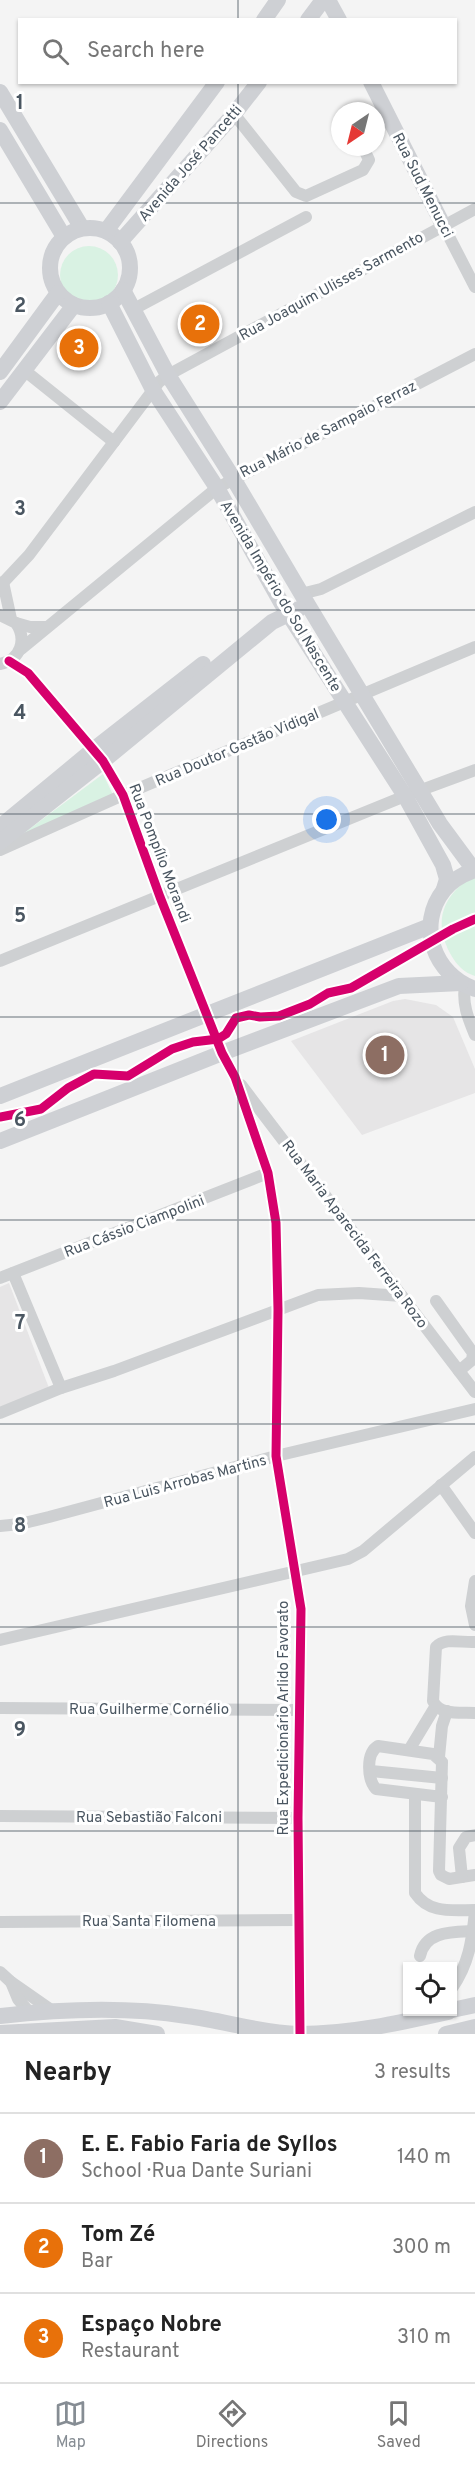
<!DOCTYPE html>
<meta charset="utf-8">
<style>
body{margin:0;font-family:Overpass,sans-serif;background:#f6f6f6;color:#222}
.controls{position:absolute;right:18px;bottom:18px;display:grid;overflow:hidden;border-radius:0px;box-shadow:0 2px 4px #0004}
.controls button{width:54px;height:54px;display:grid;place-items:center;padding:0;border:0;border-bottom:2px solid #e0e0e0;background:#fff;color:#222;font:30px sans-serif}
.compass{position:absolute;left:331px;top:102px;width:54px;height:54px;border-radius:50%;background:#fff;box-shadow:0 2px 4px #0004;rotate:215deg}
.you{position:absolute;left:327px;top:820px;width:21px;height:21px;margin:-15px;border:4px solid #fff;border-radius:50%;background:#1a73e8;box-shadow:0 0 0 9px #1a73e833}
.badge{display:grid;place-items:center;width:39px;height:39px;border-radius:50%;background:#868d94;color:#fff;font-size:20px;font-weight:700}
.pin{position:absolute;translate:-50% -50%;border:3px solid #fff;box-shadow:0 2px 6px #0006}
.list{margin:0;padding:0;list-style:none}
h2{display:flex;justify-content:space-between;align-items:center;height:78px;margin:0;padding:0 24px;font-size:26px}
h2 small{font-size:20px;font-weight:400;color:#767676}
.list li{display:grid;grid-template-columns:39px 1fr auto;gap:18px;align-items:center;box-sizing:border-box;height:90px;padding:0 24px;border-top:2px solid #e0e0e0}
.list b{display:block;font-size:22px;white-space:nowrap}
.list p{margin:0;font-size:20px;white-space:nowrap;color:#767676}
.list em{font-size:20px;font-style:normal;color:#767676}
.icon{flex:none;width:33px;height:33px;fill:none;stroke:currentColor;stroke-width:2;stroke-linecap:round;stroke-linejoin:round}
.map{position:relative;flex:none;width:475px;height:2034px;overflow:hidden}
.search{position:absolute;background:#fff;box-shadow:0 2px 4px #0004;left:18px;right:18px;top:18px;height:66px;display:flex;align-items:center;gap:15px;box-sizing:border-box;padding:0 21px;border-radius:0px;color:#767676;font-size:22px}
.sheet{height:348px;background:#fff}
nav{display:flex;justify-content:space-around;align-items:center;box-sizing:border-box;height:84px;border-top:2px solid #e0e0e0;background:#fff;font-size:16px;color:#767676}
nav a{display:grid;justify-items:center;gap:3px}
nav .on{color:#868d94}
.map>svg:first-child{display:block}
.education{fill:#e6e5e6}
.green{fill:#d9f2e3}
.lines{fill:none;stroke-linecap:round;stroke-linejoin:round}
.street{stroke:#ced0d2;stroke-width:12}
.secondary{stroke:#ced0d4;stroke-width:16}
.cycleway-casing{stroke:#fff;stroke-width:13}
.cycleway{stroke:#d6006c;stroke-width:9}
.grid{fill:none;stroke:#4a5661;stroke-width:1.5;stroke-opacity:0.55}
.labels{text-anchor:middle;stroke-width:6;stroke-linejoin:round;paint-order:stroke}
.street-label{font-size:15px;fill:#4a5661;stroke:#fff}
.grid-label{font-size:20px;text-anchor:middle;font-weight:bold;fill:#4a5661;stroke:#fff;stroke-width:6;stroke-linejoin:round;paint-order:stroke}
</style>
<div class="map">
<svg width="475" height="2034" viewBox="0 0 475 2034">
<rect width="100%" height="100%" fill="#f4f4f4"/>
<g class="education">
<path d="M405 999 436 1005 453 1017 475 1069V1093L362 1135 291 1041 393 1001Z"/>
<path d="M9 1283 49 1388 0 1407V1287Z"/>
</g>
<g class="green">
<circle cx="89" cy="275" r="29"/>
<path d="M103 774 116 801 8 845Z"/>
<path d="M475 875V976C464 973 456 964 451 955 432 921 443 894 475 875Z"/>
</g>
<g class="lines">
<g class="street">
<path d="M234 114 296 192 306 196 363 170 369 160 363 147"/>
<path d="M443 225 475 287"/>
<path d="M132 310 306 217"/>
<path d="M24 370 114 442"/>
<path d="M3 582 11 619"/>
<path d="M0 586 29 555 159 382 168 375 475 209"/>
<path d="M301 594 321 589 475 512"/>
<path d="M0 615 16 623C27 639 21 660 0 664"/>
<path d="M16 623 30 627H46"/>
<path d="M21 649 217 488 475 354"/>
<path d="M9 661 28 673 103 761 123 795 160 897 222 1053 235 1077 268 1173 276 1223 278 1310 276 1456 301 1609 298 1818 300 2034"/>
<path d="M0 850 123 795 475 647"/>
<path d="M0 961 405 796 475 770"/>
<path d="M465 985C462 1004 468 1018 475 1035"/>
<path d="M241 1085 475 1392"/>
<path d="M13 1273 61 1388"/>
<path d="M0 1278 268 1173"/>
<path d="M436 1301 473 1353 472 1360 459 1371"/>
<path d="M0 1413 61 1388 114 1371 318 1295 359 1293 402 1296"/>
<path d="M441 1485 475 1533"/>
<path d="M0 1526 20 1524 49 1517 276 1456 475 1409"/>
<path d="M475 1581 471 1606 475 1625"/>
<path d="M0 1640 348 1559 363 1551 475 1457"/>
<path d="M475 1642C462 1643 445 1637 436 1647L433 1701C440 1716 461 1712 475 1713"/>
<path d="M0 1708 299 1710"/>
<path d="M409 1750 435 1707"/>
<path d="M439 1757 442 1726 447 1711"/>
<path d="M371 1771 442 1778"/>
<path d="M415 1794V1893C429 1914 452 1910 475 1910"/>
<path d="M442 1797 376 1789C367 1779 366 1753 378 1746L433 1754 442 1762 439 1871 441 1875 449 1879 475 1875"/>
<path d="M0 1816 298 1818"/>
<path d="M462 1877 459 1848 466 1837 475 1835"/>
<path d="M0 1922 298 1920"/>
<path d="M420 1956C425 1931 452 1932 473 1931"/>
<path d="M0 1972 11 1982 54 2012"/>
<path d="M11 1982 18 1999 29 2012"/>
<path d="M452 1988C469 1964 472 1940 475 1912"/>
</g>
<g class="secondary">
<path d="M328 0 339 20"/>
<path d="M264 20 278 0"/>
<path d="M308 20 323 0"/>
<path d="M371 82 443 225"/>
<path d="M0 92 82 228"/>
<path d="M0 130 64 237"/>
<circle cx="90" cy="268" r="40"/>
<path d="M106 231 217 82"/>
<path d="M120 242 234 114 259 82"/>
<path d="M123 290 168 375 233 478 308 605 440 824 474 870"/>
<path d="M109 303 153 390 217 488 282 604 405 796 443 865 447 879 444 889"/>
<path d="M0 372 58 293"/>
<path d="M0 402 74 305"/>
<path d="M0 827 93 750 203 664"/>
<path d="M0 842 103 761 272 622 299 609"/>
<path d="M475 870C463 874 452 880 444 890 416 925 434 975 475 989"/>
<path d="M0 1096 430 926"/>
<path d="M0 1141 222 1053 399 986 461 983"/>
<path d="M452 2010 475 2005"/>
<path d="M0 2016C62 2009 125 2006 187 2016 225 2021 261 2033 299 2034 350 2034 399 2023 448 2012"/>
<path d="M0 2033 115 2027 157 2034"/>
<path d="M446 2034 475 2027"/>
</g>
<defs>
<g id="cycleway">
<path d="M9 661 28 673 103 761 123 795 160 897 222 1053 235 1077 268 1173 276 1223 278 1310 276 1456 301 1609 298 1818 300 2034"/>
<path d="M0 1117 41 1109 68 1088 94 1074 128 1076 172 1049 193 1042 218 1039 226 1034 236 1018 249 1015 260 1017 279 1016 310 1004 328 993 351 988 453 929 475 919"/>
</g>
</defs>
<use href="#cycleway" class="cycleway-casing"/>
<use href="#cycleway" class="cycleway"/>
</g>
<path class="grid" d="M238 0V20M238 82V2034M0 203H475M0 407H475M0 610H475M0 814H475M0 1017H475M0 1220H475M0 1424H475M0 1627H475M0 1831H475"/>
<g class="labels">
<g class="street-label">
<text transform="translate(190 163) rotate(-49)" y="5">Avenida José Pancetti</text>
<text transform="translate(423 185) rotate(63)" y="5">Rua Sud Menucci</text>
<text transform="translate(331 286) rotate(-29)" y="5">Rua Joaquim Ulisses Sarmento</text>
<text transform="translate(328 429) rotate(-27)" y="5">Rua Mário de Sampaio Ferraz</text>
<text transform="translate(281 596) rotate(59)" y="5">Avenida Império do Sol Nascente</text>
<text transform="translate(237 747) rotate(-23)" y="5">Rua Doutor Gastão Vidigal</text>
<text transform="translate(160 853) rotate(69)" y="5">Rua Pompílio Morandi</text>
<text transform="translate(134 1226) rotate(-21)" y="5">Rua Cássio Ciampolini</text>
<text transform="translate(355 1234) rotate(53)" y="5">Rua Maria Aparecida Ferreira Rozo</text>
<text transform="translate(185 1481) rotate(-15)" y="5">Rua Luis Arrobas Martins</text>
<text x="149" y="1714">Rua Guilherme Cornélio</text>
<text transform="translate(283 1718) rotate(-90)" y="5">Rua Expedicionário Arlido Favorato</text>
<text x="149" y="1822">Rua Sebastião Falconi</text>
<text x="149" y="1926">Rua Santa Filomena</text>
</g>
</g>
<g class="grid-label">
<text x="20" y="109">1</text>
<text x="20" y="312">2</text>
<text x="20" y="515">3</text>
<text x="20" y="719">4</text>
<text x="20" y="922">5</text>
<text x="20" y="1126">6</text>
<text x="20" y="1329">7</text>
<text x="20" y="1532">8</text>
<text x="20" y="1736">9</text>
</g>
</svg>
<div class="controls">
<button><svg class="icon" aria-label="locate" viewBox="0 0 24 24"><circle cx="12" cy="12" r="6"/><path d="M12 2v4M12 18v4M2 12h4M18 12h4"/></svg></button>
</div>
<svg class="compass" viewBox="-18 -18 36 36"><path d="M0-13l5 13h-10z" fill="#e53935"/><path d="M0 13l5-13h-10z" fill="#767676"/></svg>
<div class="you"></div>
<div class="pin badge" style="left:385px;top:1055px;background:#8d6e63">1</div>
<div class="pin badge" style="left:200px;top:324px;background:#e8710a">2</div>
<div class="pin badge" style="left:79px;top:348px;background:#e8710a">3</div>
<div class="search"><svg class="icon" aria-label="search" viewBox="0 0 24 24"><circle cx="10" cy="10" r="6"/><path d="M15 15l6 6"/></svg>Search here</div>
</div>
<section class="sheet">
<h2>Nearby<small>3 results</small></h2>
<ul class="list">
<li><span class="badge" style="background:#8d6e63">1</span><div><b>E. E. Fabio Faria de Syllos</b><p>School · Rua Dante Suriani</p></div><em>140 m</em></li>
<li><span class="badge" style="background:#e8710a">2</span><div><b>Tom Zé</b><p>Bar</p></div><em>300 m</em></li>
<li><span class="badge" style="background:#e8710a">3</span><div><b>Espaço Nobre</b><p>Restaurant</p></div><em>310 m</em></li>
</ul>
</section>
<nav>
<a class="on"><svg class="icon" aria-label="map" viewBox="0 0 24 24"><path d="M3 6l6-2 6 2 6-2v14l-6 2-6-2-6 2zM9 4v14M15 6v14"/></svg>Map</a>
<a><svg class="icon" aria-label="directions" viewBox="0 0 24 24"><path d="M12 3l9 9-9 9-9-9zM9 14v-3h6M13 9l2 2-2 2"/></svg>Directions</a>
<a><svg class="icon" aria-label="saved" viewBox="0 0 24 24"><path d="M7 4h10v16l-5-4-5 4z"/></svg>Saved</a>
</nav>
